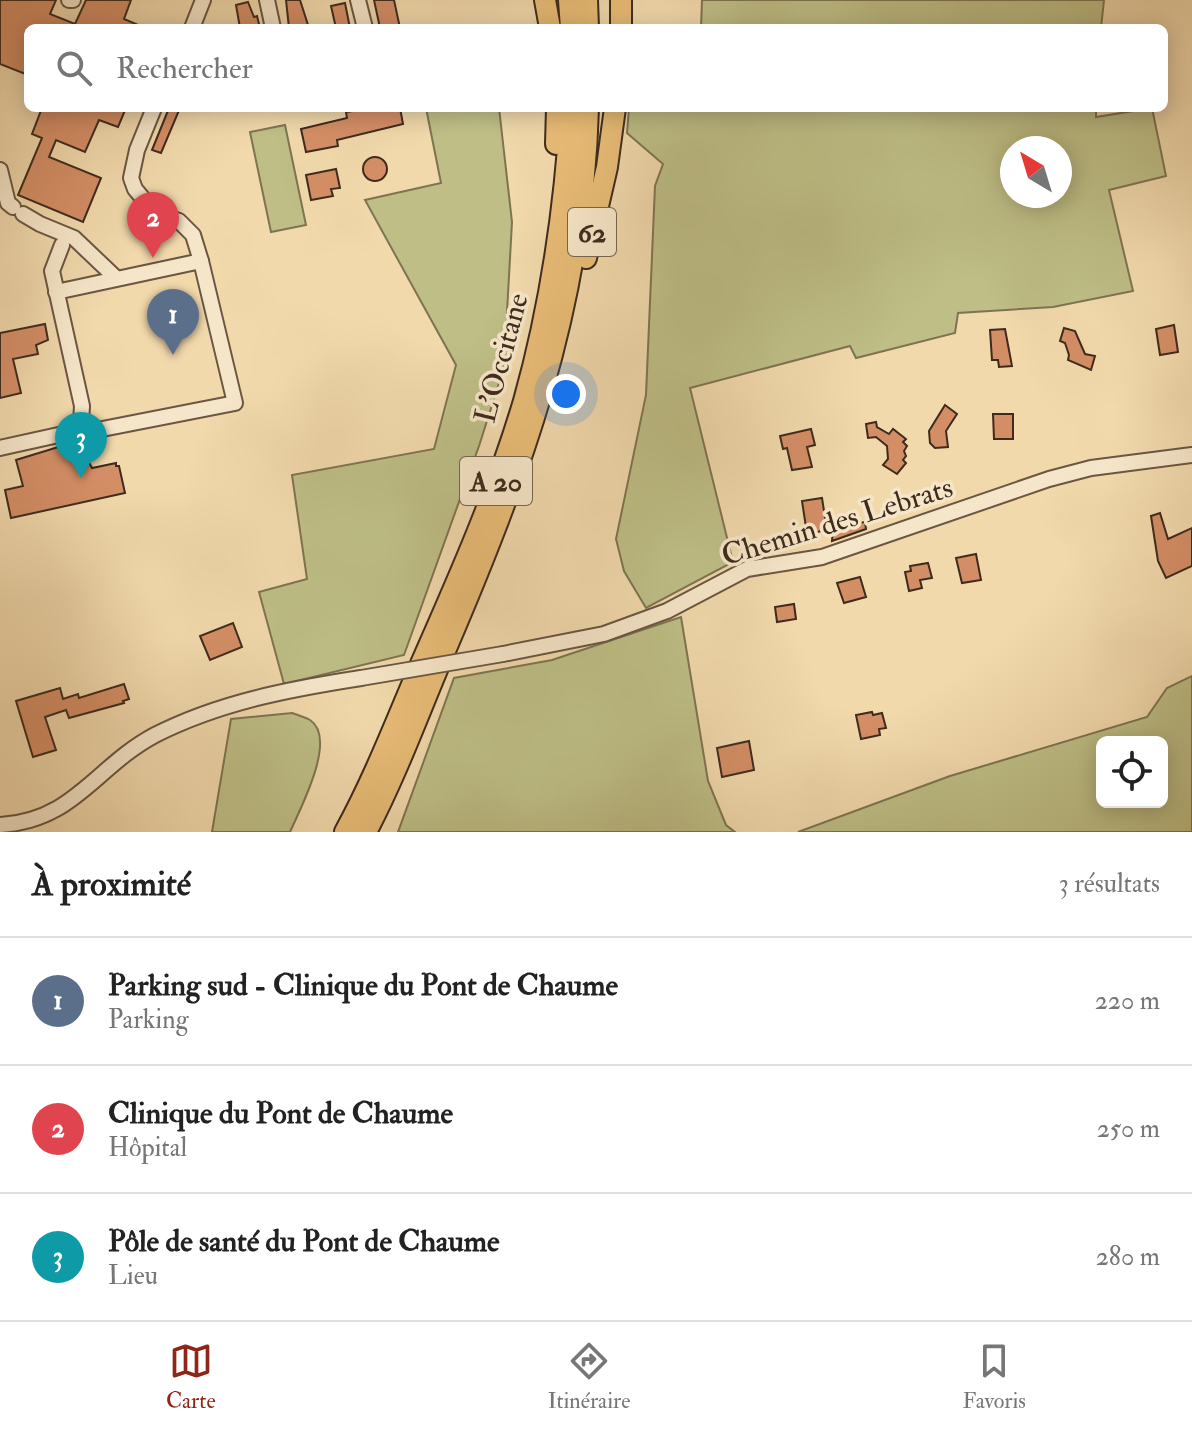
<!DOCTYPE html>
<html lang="fr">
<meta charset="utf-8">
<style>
body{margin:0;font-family:"IM FELL Double Pica",serif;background:#f6f6f6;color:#222}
.controls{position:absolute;right:24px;bottom:24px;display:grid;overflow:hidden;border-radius:12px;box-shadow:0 4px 20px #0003}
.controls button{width:72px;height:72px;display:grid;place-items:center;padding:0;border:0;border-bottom:2px solid #e0e0e0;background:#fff;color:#222;font:40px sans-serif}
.compass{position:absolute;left:1000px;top:136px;width:72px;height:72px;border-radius:50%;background:#fff;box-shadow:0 4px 20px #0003;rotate:322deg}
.you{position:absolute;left:566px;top:394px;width:28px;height:28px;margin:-20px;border:6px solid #fff;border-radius:50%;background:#1a73e8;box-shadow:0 0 0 12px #1a73e833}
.badge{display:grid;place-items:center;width:52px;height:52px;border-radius:50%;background:#8f2418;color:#fff;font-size:26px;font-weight:700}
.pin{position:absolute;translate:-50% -66px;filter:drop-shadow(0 2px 4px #0008)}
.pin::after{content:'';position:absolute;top:42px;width:28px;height:24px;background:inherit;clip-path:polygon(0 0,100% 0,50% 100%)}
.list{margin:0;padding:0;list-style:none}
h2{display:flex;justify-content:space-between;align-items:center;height:104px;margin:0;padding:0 32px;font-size:34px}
h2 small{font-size:26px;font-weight:400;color:#767676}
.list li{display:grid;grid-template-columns:52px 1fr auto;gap:24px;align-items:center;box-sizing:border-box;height:128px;padding:0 32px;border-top:2px solid #e0e0e0}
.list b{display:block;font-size:30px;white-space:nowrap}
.list p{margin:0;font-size:26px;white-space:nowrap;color:#767676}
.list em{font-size:26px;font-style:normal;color:#767676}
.icon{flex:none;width:44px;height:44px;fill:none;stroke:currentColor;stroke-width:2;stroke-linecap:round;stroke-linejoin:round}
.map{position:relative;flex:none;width:1192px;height:832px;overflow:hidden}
.search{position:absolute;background:#fff;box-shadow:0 4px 20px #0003;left:24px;right:24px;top:24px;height:88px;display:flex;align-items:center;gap:20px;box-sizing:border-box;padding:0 28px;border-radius:12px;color:#767676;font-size:30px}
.sheet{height:488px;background:#fff}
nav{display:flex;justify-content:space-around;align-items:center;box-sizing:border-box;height:112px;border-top:2px solid #e0e0e0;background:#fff;font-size:22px;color:#767676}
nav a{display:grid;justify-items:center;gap:4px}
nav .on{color:#8f2418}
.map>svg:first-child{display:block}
.green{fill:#bebe86;stroke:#7e7452;stroke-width:2;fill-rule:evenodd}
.building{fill:#d48e66;stroke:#3e2b1e;stroke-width:2}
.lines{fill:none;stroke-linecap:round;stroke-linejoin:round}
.minor-casing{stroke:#6b5642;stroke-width:18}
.highway-casing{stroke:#3e2b1e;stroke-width:24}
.minor{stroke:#f6e6c9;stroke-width:14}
.highway{stroke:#e8bc76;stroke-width:20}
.minor-bridge-casing{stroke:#6b5642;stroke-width:18;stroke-linecap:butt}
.minor-bridge{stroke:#f6e6c9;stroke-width:14}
.labels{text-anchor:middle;stroke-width:7;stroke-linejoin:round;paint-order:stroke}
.shield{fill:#f6e6c9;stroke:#756351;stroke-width:2}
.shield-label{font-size:28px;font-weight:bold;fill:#3e2b1e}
.street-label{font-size:30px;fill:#3e2b1e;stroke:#f6e6c9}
</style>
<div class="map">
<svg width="1192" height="832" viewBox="0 0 1192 832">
<rect width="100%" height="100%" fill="#f1d9ac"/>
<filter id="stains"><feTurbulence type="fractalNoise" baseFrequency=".0025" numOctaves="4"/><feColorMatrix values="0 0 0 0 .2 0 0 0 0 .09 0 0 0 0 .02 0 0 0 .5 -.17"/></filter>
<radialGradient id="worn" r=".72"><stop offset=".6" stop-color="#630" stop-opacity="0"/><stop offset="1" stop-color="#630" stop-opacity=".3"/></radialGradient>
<g class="green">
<path d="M702 0H1104L1101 28H701Z"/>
<path d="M426 108H499L512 222 507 312 508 355 479 446 404 655 284 684 259 592 307 579 292 475 434 449 456 365 365 200 441 183Z"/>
<path d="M629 108H1096V117L1152 108 1166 176 1109 190 1133 291 1053 307 958 313 955 333 856 358 850 346 690 388 733 562 646 608 624 571 616 539 646 395 655 186 663 164 627 133ZM1012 148H1060V196H1012Z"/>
<path d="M285 125 306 225 271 232 250 132Z"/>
<path d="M681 617 708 781 726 825 735 832H398L454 678 552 660Z"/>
<path d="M1192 676V832H798L950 776 1147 717 1167 688ZM1102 742H1162V802H1102Z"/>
<path d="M292 713C297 715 305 717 310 720 338 738 300 809 290 832H212L231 719Z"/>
</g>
<g class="building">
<path d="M0 0H56L50 14 75 24 86 0H131L124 19 145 28H28V75L0 64Z"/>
<path d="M286 0H300L308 25 289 28Z"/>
<path d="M374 0H394L400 28H380Z"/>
<path d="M248 2 254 17 257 16 260 28H240L236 5Z"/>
<path d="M345 3 350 28H336L331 6Z"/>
<path d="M42 108H126L118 127 99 120 85 152 56 140 49 157 101 178 83 222 18 195 42 138 32 134Z"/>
<path d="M169 108H180L161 153 152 150Z"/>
<path d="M374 108H400L403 124 337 140 338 146 306 152 301 129 347 118 346 112Z"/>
<circle cx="375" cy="169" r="12"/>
<path d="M336 169 340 188 331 189 333 196 311 200 306 175Z"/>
<path d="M45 324 48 340 36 345 38 354 13 359 21 393 0 398V333Z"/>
<path d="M1174 325 1178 352 1160 355 1156 329Z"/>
<path d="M1064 328 1075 331 1085 354 1095 356 1091 370 1068 360 1069 355 1065 343 1060 341Z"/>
<path d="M1005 329 1012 366 999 367 998 360H992L990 330Z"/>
<path d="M945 405 957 414 946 431 948 447 935 448 930 443 929 431Z"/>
<path d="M993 414H1013V439H994Z"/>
<path d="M876 422 877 427 889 434 893 429 906 439 903 442 907 446 904 451 906 456 903 460 906 463 897 474 883 465 888 459 887 446 876 437 868 438 866 424Z"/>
<path d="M811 429 815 445 807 447 812 467 792 470 787 448 783 449 780 436Z"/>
<path d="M68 444 78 446 83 451 92 468 116 463V466H119L125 493 11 518 5 490 23 486 16 460Z"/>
<path d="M822 498 827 530 807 534 802 501Z"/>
<path d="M1160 513 1168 539 1192 528V566L1166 578 1158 561 1151 516Z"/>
<path d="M865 522 866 529 832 541 833 526Z"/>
<path d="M976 554 981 580 962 583 956 558Z"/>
<path d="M928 563 932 578 920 580 922 588 909 591 905 572 911 571 910 566Z"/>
<path d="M860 577 866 597 844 603 837 583Z"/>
<path d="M794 604 796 619 777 622 775 607Z"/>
<path d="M233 623 242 647 210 660 200 636Z"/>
<path d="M124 684 129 699 123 701 124 703 69 718 66 710 45 717 56 750 33 757 16 701 60 688 63 699 78 694 79 698Z"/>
<path d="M872 712 873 715 882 713 886 728 879 729 880 735 861 739 856 715Z"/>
<path d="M749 741 754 770 722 777 717 748Z"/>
</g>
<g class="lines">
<defs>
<g id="minor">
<path d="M69 0H73"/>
<path d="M267 0 273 28"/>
<path d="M358 0 365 28"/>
<path d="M192 28 203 0"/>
<path d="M0 170 8 203 13 207"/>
<path d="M23 214 40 224 74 238 116 278"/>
<path d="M56 292 201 261 193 235 179 221 155 213 135 189 131 178 137 150 154 108"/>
<path d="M77 426 87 432 235 403 201 261"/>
<path d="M0 448 72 432 81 422 82 406 52 271 62 245"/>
<path d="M503 654 604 634 667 611 747 569 822 557 1049 479 1091 468 1192 455"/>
<path d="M0 825C74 821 95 767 155 735 220 702 290 689 361 678"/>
</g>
<g id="highway">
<path d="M545 0 550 28"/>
<path d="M569 0 571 28"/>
<path d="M587 0 588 28"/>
<path d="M621 28V0"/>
<path d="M556 144 557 108"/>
<path d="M586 258 607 167 615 108"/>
<path d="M345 832C374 779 396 722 420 666 458 580 497 492 524 401 551 305 565 207 571 108"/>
<path d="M366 832C395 777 417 717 441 660 519 479 583 308 588 108"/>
</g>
</defs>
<use href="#minor" class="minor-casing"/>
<use href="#highway" class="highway-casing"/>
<use href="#minor" class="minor"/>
<use href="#highway" class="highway"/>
<defs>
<path id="minor-bridge" d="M361 678 503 654"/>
</defs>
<use href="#minor-bridge" class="minor-bridge-casing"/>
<use href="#minor-bridge" class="minor-bridge"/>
</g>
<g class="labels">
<g class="shield">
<rect x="568" y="208" width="48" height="48" rx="6"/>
<rect x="460" y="457" width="72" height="48" rx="6"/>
</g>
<g class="shield-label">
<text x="592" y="242">62</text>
<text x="496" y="491">A 20</text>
</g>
<g class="street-label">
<text transform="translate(501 358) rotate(-75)" y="10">L'Occitane</text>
<text transform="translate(837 521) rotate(-17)" y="10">Chemin des Lebrats</text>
</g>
</g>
<rect width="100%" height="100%" filter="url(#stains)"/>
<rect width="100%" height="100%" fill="url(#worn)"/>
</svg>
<div class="controls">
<button><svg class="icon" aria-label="locate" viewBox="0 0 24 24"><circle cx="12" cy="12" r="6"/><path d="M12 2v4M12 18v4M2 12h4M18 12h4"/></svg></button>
</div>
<svg class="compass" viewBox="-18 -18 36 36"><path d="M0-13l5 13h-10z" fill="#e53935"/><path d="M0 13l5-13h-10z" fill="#767676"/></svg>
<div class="you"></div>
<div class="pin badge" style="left:173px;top:355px;background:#5c6f8a">1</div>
<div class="pin badge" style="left:153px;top:258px;background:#e0444e">2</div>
<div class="pin badge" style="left:81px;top:478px;background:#0f9aa8">3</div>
<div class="search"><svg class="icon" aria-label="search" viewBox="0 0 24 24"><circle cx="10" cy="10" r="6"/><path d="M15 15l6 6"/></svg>Rechercher</div>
</div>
<section class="sheet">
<h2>À proximité<small>3 résultats</small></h2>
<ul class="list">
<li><span class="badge" style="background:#5c6f8a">1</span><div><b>Parking sud - Clinique du Pont de Chaume</b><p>Parking</p></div><em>220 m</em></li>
<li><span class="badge" style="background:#e0444e">2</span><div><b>Clinique du Pont de Chaume</b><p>Hôpital</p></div><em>250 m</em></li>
<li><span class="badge" style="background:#0f9aa8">3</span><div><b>Pôle de santé du Pont de Chaume</b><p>Lieu</p></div><em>280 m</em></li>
</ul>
</section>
<nav>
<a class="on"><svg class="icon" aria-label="map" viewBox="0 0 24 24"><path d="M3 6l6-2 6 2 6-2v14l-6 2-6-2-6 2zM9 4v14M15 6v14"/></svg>Carte</a>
<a><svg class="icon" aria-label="directions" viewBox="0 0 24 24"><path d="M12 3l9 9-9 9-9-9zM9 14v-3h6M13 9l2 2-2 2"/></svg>Itinéraire</a>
<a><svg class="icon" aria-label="saved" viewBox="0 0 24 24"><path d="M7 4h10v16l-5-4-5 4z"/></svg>Favoris</a>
</nav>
